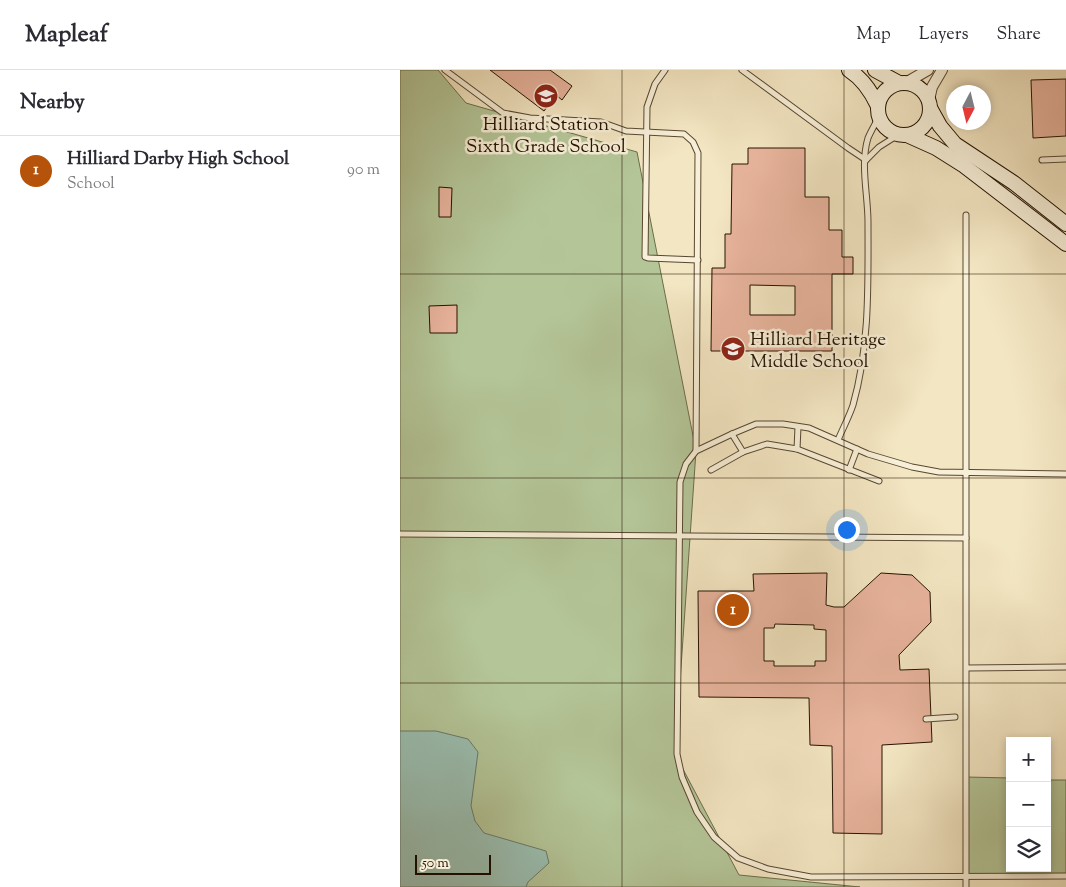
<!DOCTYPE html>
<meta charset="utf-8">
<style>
body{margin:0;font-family:"Sorts Mill Goudy",serif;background:#f7f7f7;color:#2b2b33}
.controls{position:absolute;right:15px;bottom:15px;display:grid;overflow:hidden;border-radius:0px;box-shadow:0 2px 8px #0003}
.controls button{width:45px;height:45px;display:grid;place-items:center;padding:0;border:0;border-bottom:1px solid #e1e1e2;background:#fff;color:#2b2b33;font:25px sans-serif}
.compass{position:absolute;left:546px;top:15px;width:45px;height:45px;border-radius:50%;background:#fff;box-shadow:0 2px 8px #0003;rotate:187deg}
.scale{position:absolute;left:15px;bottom:12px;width:76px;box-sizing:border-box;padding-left:5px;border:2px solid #241200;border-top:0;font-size:14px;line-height:18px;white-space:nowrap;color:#241200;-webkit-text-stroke:4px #f7efd7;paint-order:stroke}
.you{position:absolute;left:446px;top:459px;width:18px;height:18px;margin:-12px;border:4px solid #fff;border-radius:50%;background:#1a73e8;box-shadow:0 0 0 8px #1a73e833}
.badge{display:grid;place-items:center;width:32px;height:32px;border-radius:50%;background:#b45309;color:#fff;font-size:16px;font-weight:700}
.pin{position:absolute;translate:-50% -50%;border:2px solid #fff;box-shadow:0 1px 5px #0006}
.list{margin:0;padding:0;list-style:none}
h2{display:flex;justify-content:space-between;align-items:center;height:65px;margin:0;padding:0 20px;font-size:21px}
h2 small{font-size:16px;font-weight:400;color:#7c7c81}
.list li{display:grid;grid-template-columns:32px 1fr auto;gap:15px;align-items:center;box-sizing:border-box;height:70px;padding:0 20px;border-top:1px solid #e1e1e2}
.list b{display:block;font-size:19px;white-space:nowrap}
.list p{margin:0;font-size:16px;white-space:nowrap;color:#7c7c81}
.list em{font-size:16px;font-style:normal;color:#7c7c81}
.icon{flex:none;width:28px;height:28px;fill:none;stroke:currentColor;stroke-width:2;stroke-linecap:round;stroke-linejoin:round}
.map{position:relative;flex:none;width:666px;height:817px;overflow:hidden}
header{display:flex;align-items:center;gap:30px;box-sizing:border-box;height:70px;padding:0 25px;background:#fff;border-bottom:1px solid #e1e1e2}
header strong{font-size:24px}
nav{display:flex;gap:28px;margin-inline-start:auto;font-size:18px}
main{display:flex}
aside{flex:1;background:#fff}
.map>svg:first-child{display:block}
.green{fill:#b4c698;stroke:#6c6c4c}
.water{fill:#9bc0b2;stroke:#6b7a6b}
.building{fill:#e8b49d;stroke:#241200;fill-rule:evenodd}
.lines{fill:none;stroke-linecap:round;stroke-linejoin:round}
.lane-casing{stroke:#584730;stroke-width:7}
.street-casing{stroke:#584730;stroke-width:12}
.secondary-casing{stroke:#241200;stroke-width:16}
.lane{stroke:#f7efd7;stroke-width:5}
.street{stroke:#f7efd7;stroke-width:10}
.secondary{stroke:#f7efd7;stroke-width:14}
.grid{fill:none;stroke:#241200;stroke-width:1;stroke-opacity:0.55}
.labels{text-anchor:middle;stroke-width:5;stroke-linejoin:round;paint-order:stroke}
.poi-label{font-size:19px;fill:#241200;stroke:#f7efd7}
</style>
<header>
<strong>Mapleaf</strong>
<nav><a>Map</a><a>Layers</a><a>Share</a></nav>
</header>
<main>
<aside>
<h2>Nearby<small></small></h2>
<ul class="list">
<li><span class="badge">1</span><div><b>Hilliard Darby High School</b><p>School</p></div><em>90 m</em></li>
</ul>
</aside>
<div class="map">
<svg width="666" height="817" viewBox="0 0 666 817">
<rect width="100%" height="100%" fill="#f3e6c2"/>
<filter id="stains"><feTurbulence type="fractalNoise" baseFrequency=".004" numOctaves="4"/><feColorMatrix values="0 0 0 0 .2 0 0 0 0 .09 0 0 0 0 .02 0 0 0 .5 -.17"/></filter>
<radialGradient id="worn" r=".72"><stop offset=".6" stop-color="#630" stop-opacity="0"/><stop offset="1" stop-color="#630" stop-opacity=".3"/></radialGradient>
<g class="green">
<path d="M0 0H38L66 33 237 82 296 381 275 684 339 805 460 817H0Z"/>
<path d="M566 707 610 708V798H647V710H666V806L566 805Z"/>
</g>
<path class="water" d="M0 661H36L68 669 78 682 71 736 75 751 84 763 146 781 149 793 128 812 126 817H0Z"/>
<g class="building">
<path d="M90 0H150L172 16 162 30 156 25 144 41Z"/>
<path d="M666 9V66L633 68 631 10Z"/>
<path d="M348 78H405V127H429V160H442V187H453V204H432V281H311L312 198H325V164H331L332 94H348ZM350 215 395 216V245H350Z"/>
<path d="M39 117 52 118 51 147H39Z"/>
<path d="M57 235V263H30L29 236Z"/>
<path d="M427 503 426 535 434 537H444L481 503 512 505 530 522 531 552 499 585 500 600 529 599 532 672 482 675V764L433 763 432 676 410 675 409 628 299 627 298 521H354L353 504ZM375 554 414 555V559L426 560V591H415V596H374V591H364V558H374Z"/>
</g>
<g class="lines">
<defs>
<g id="lane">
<path d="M45 0 103 43 130 48 201 52 226 61 284 64 293 72 298 83 296 381"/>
<path d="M265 0 255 14 247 37 245 187 248 188 298 190"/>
<path d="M342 0 448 78 466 90"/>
<path d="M466 90 479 77 498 65"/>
<path d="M642 90 666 89"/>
<path d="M332 364 343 382"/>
<path d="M438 370C443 358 449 347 453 335 470 275 468 213 468 152 468 125 460 94 468 68 471 61 475 54 479 47"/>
<path d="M397 379 398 357"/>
<path d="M311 400 343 382 367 374 397 379 479 411"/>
<path d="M449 400 457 379"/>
<path d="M666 404 539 402 512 397 468 384 409 358 383 354H356L332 364 296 381 286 394 280 412 277 684 282 707 297 742 314 767 338 788 368 799 411 807 666 806"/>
<path d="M0 464 566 468"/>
<path d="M567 598 666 597"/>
<path d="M526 649 555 647"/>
<path d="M566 817V145"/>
</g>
<g id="street">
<path d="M507 12 528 0"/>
<path d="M529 30 532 17 542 0"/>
</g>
<g id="secondary">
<path d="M449 0C463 9 471 21 478 36"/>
<path d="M475 0 499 13"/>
<circle cx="504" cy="39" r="26"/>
<path d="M530 38 540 56 555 74 614 113 666 154"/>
<path d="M507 65 536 78 563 95 666 174"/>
</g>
</defs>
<use href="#lane" class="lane-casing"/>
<use href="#street" class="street-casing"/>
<use href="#secondary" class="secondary-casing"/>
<use href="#lane" class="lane"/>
<use href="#street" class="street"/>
<use href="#secondary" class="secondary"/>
</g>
<path class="grid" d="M222 0V817M444 0V817M0 204H666M0 408H666M0 613H666"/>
<defs>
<symbol id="school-disc" viewBox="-11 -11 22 22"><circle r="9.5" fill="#8f2418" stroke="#f7efd7"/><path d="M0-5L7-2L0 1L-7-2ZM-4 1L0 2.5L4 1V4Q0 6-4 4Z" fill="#fff"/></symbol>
</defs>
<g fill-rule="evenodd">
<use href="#school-disc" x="132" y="12" width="28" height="28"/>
<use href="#school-disc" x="319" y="265" width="28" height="28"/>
</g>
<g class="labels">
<g class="poi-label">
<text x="146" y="60">Hilliard Station<tspan x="146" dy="22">Sixth Grade School</tspan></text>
<text x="350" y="275" text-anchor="start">Hilliard Heritage<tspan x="350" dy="22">Middle School</tspan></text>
</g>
</g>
<rect width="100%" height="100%" filter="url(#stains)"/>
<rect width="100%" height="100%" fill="url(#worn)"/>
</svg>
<div class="controls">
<button>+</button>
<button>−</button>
<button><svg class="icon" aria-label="layers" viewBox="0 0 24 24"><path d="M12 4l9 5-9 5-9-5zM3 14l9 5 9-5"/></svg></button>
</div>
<svg class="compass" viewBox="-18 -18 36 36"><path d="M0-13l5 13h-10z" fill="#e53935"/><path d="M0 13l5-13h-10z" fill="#7c7c81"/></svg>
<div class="scale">50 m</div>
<div class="you"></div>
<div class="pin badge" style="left:333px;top:540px">1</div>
</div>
</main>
